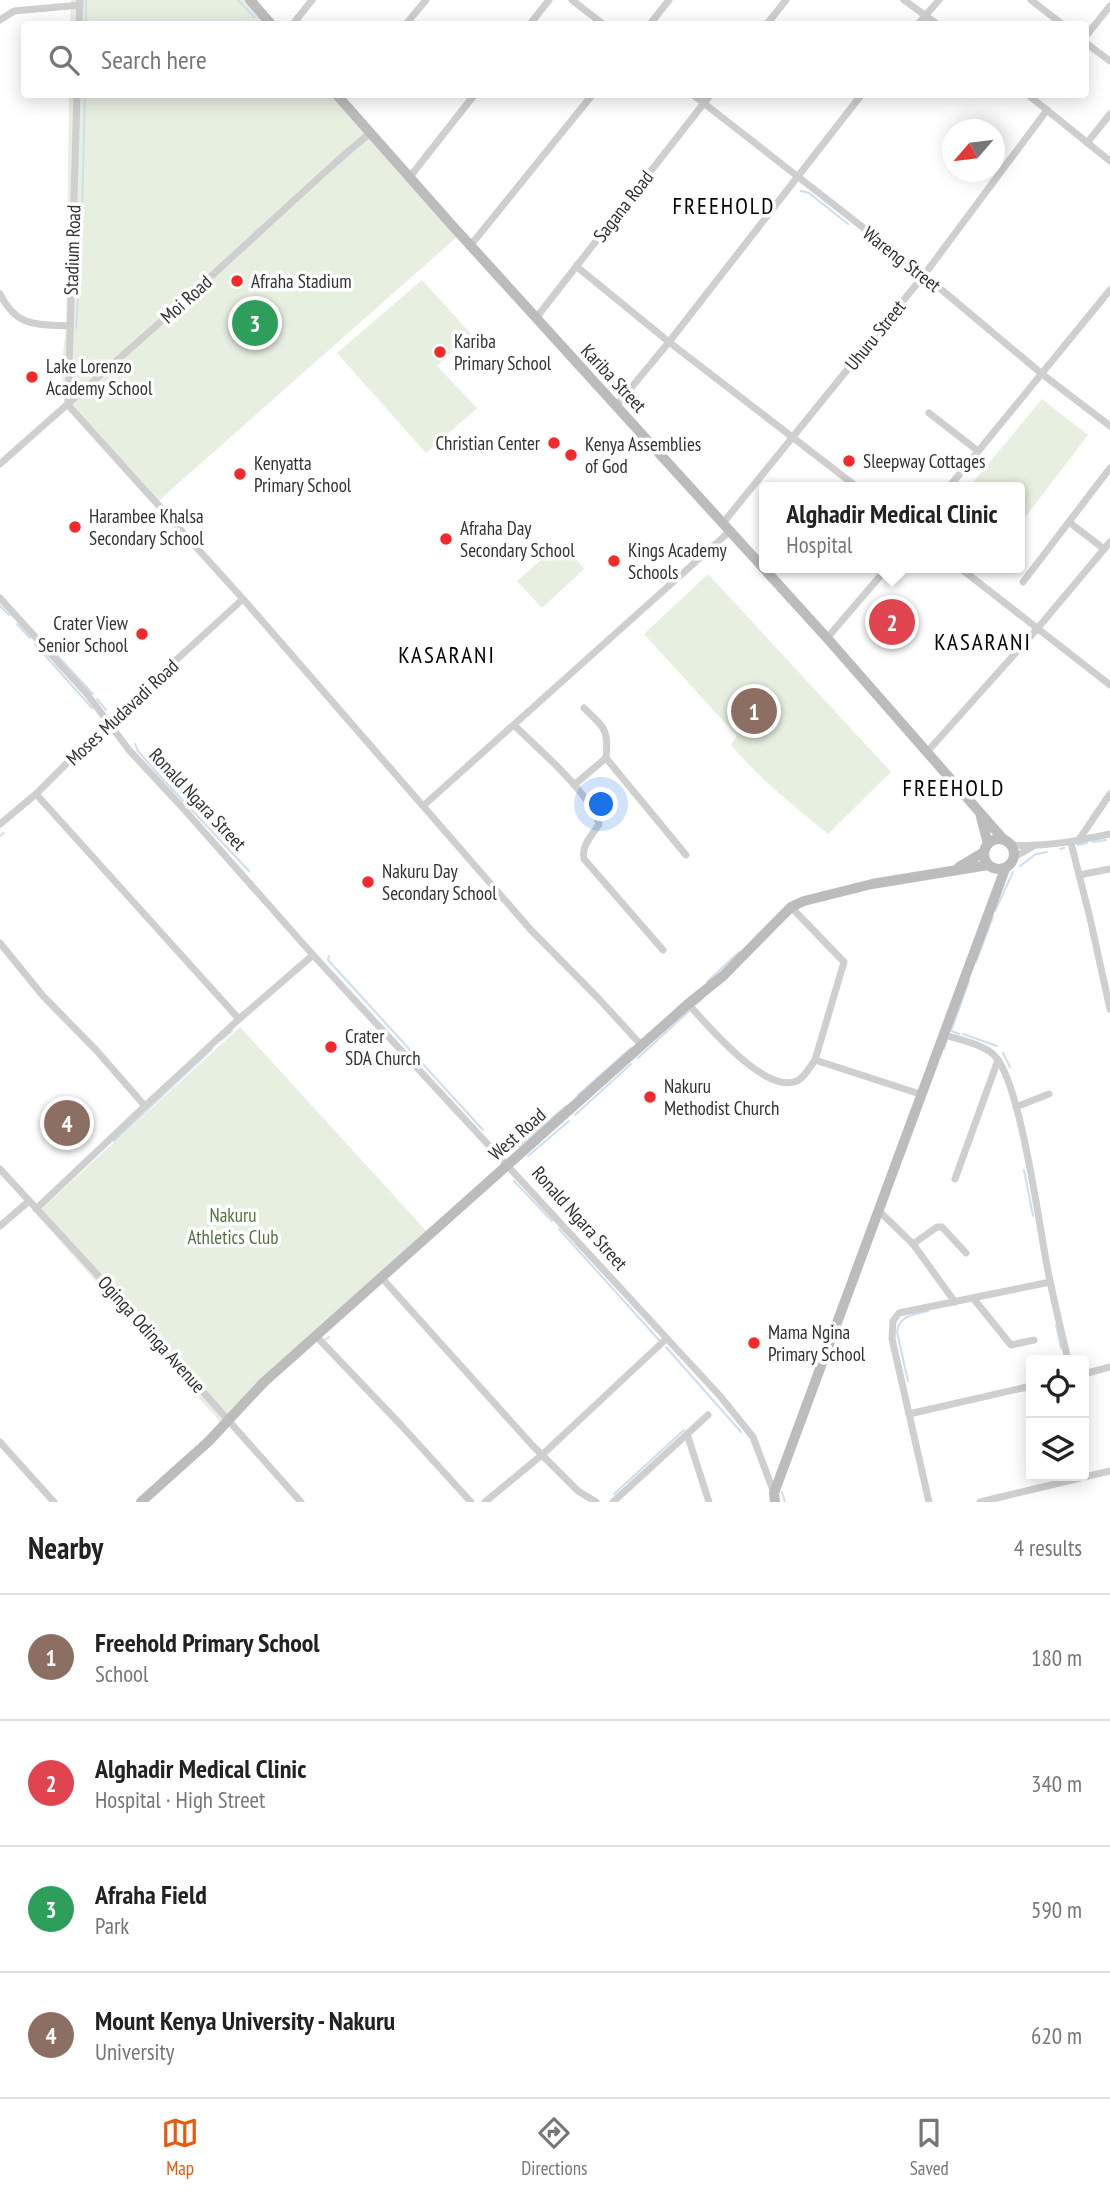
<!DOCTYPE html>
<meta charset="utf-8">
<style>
body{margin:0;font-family:"PT Sans Narrow",sans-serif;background:#f2f2f2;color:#222}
.controls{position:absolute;right:21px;bottom:21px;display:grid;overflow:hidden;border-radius:7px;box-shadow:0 4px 18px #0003}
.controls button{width:63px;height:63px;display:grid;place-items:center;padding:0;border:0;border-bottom:2px solid #e0e0e0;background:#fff;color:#222;font:35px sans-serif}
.compass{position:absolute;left:942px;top:119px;width:63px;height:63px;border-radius:50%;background:#fff;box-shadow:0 4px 18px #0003;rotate:242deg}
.you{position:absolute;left:602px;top:805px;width:24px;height:24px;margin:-18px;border:5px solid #fff;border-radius:50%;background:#1a73e8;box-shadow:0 0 0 10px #1a73e833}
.badge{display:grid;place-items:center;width:46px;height:46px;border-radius:50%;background:#ea580c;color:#fff;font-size:23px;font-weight:700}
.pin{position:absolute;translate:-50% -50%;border:4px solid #fff;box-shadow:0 2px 7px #0006}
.popup{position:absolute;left:759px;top:482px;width:266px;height:91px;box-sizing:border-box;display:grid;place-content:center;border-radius:7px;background:#fff;filter:drop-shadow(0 2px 5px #0005);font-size:23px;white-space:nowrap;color:#767676}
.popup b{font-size:26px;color:#222}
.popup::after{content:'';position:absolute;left:50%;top:100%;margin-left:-14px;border:14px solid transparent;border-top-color:#fff}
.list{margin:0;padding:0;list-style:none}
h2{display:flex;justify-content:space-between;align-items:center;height:91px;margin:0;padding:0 28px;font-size:30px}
h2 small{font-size:23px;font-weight:400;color:#767676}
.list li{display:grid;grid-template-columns:46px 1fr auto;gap:21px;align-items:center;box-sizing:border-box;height:126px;padding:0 28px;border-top:2px solid #e0e0e0}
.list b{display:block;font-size:26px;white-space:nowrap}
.list p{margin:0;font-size:23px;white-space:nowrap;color:#767676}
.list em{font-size:23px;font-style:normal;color:#767676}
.icon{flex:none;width:38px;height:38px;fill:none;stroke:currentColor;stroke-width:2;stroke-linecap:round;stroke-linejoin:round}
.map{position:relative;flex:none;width:1110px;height:1502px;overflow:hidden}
.search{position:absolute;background:#fff;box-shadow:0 4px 18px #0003;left:21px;right:21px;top:21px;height:77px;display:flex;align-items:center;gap:18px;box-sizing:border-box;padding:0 24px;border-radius:7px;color:#767676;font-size:26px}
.sheet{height:595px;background:#fff}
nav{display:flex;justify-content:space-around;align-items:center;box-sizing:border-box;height:98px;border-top:2px solid #e0e0e0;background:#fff;font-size:19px;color:#767676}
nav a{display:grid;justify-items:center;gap:4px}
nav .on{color:#ea580c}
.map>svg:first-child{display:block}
.green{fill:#e7efe0}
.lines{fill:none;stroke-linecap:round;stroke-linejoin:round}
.stream{stroke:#cbdff0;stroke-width:2}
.street{stroke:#cfcfcf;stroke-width:7}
.secondary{stroke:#bcbcbc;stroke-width:10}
.poi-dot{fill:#f5282a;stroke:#fff;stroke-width:2.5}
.labels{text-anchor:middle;stroke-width:7;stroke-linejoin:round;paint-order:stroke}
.street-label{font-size:19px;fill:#323232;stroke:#fff}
.poi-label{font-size:19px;fill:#323232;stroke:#fff;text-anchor:start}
.park-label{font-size:19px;fill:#51733a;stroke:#fff}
.quarter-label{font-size:23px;letter-spacing:2px;fill:#000;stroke:#fff}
</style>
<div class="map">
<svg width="1110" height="1502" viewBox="0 0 1110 1502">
<rect width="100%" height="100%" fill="#fff"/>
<g class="green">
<path d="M71 0H251L273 24H70Z"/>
<path d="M69 95H337L459 235 156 503 64 404 62 364 66 326Z"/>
<path d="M422 280 471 334 437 366 477 408 426 453 337 353Z"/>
<path d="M1042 399 1088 435 1020 524V487H969Z"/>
<path d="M557 546 568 558H575L584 569 542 608 517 581Z"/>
<path d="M708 574 891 772 828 834C794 806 760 779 731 745L737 736 644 634Z"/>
<path d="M240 1027 429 1234 223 1425 36 1214Z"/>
</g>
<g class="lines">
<g class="stream">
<path d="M238 0 254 17"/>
<path d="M86 24V0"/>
<path d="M801 191 809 193 848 224"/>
<path d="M76 328 81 253 85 94"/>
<path d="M0 606 9 615"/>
<path d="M17 624 30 638"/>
<path d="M41 638 93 694"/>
<path d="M35 644 92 708"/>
<path d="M97 699 106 710"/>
<path d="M135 744 138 751 159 775 249 871"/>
<path d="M0 836 4 833"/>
<path d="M1093 842 1106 840"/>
<path d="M1078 845 1087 843"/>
<path d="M1060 849 1064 848"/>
<path d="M1020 866 1036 854 1047 852"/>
<path d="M995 911 1013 872"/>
<path d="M329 956 328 960 483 1130"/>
<path d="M976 962 993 917"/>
<path d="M707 982 739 952"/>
<path d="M694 1006 703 998"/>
<path d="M959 1034 951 1031 969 981"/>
<path d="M963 1034 997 1046"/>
<path d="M221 1040 232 1031"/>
<path d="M944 1049 947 1040"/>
<path d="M1003 1053 1010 1067"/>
<path d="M638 1058 689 1011"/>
<path d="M578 1095 631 1048"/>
<path d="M575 1115 631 1064"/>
<path d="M114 1141 212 1049"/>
<path d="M519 1146 566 1106"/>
<path d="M528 1156 569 1121"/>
<path d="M1024 1170 1033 1216"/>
<path d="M514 1181 552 1221"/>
<path d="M559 1229 659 1340"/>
<path d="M1056 1325 1061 1348"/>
<path d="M323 1341 329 1337"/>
<path d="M666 1347 741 1432"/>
<path d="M908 1381 897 1332C899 1315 914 1315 928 1311"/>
<path d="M782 1492 785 1502"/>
<path d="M614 1494 684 1430"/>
</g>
<g class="street">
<path d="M572 0 603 24"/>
<path d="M904 0 937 24"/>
<path d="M1031 0 1062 24"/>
<path d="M0 20 14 11 80 5"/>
<path d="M79 24 80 0"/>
<path d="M293 24 312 0"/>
<path d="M406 24 426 0"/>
<path d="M530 24 549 0"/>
<path d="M650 24 669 0"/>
<path d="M767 24 786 0"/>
<path d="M918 24 939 0"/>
<path d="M1086 36 1110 6"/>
<path d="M1086 43 1110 61"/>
<path d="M77 94 68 405 243 599 530 929 599 999 642 1046"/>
<path d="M692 94 924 275 1042 374 1110 426"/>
<path d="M1027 94 1110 161"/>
<path d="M1087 143 1110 114"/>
<path d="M409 178 475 94"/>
<path d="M470 246 593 94"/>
<path d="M576 266 669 342 857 487"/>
<path d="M0 294C17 328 36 324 70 326"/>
<path d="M536 318 711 94"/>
<path d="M616 406 669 342 862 94"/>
<path d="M929 413 978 451"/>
<path d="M0 464 183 302 336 162 370 133"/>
<path d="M949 487 1110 290"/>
<path d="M1069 522 1104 549"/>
<path d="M723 523 924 275 1047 110"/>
<path d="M960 568 1110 685"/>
<path d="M1023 582 1110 468"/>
<path d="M0 598 87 694 129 750 182 807 313 955 720 1396 753 1437 774 1493"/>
<path d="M827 638 887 568"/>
<path d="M584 708C604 728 609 728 606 758"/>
<path d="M514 725C539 750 588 790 599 824 592 836 581 845 584 859L663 950"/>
<path d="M927 752 1037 629 1110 542"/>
<path d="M574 785 606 758 686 855"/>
<path d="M36 794 239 1019"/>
<path d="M423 806 730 531"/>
<path d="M0 824 36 794 107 723 243 599"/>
<path d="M1078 841 1110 794"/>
<path d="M1071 843 1090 918 1110 1009"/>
<path d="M1012 845C1046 847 1077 841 1110 834"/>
<path d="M1014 857 1032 847"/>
<path d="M1079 875 1110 869"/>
<path d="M791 907 844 962 815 1060 920 1094"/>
<path d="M0 943 43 996 96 1050 145 1106 239 1019 313 955"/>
<path d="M688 1004C708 1025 765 1095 797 1081 805 1077 810 1067 815 1060"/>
<path d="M945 1035C960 1040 982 1044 994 1055 1020 1080 1039 1224 1047 1266 1053 1298 1061 1329 1068 1360"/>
<path d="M1016 1107 1049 1094"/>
<path d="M0 1169 140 1321 301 1502"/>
<path d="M955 1179 998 1060"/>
<path d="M36 1209 145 1106"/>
<path d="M878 1210 913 1244 955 1302"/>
<path d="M0 1226 29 1201"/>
<path d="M913 1244 937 1227H942L966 1253"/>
<path d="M381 1277 532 1445 578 1491 596 1502"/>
<path d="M973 1298 1011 1345 1034 1340"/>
<path d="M316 1336 400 1424 471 1502"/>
<path d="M1084 1374 1110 1367"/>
<path d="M909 1414 1031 1386"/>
<path d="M687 1434 709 1502"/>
<path d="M0 1442 54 1502"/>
<path d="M485 1502 543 1454 666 1339"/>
<path d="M613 1502 708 1415"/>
<path d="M929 1502 892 1339 893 1321 899 1313 1050 1282"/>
<path d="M980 1502 1110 1471"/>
</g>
<g class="secondary">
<path d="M250 0 271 24"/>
<path d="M336 94 450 223 827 638 1004 840"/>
<path d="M980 813 988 844"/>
<circle cx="999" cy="854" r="15"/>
<path d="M959 867 984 852"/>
<path d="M141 1502 209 1441 263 1383 688 1004 723 976 791 907 804 901 872 884 988 865"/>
<path d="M775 1502 774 1493 1005 869"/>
</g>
</g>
<g class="poi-dot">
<circle cx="237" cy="281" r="7"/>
<circle cx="440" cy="352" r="7"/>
<circle cx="32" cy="377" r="7"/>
<circle cx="554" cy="443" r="7"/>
<circle cx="571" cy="455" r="7"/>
<circle cx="849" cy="461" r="7"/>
<circle cx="240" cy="474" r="7"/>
<circle cx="75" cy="527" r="7"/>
<circle cx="446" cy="539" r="7"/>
<circle cx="614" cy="561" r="7"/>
<circle cx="142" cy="634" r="7"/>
<circle cx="368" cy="882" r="7"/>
<circle cx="331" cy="1047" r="7"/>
<circle cx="650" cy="1097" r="7"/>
<circle cx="754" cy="1343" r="7"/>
</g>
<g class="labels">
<g class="street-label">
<text transform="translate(623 206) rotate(-52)" y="7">Sagana Road</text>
<text transform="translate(72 250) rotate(-88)" y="7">Stadium Road</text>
<text transform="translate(902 259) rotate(38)" y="7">Wareng Street</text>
<text transform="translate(186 299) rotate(-42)" y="7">Moi Road</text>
<text transform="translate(875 335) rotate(-51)" y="7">Uhuru Street</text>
<text transform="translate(614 378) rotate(47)" y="7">Kariba Street</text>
<text transform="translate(122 712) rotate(-43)" y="7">Moses Mudavadi Road</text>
<text transform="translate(198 799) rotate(47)" y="7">Ronald Ngara Street</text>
<text transform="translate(517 1134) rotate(-41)" y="7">West Road</text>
<text transform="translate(580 1218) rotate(48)" y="7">Ronald Ngara Street</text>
<text transform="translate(152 1334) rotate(48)" y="7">Oginga Odinga Avenue</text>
</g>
<g class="poi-label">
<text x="251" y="288">Afraha Stadium</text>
<text x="454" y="348">Kariba<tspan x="454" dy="22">Primary School</tspan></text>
<text x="46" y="373">Lake Lorenzo<tspan x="46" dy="22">Academy School</tspan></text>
<text x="540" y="450" text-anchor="end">Christian Center</text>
<text x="585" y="451">Kenya Assemblies<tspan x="585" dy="22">of God</tspan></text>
<text x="863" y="468">Sleepway Cottages</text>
<text x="254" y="470">Kenyatta<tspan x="254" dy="22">Primary School</tspan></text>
<text x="89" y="523">Harambee Khalsa<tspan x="89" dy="22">Secondary School</tspan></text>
<text x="460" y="535">Afraha Day<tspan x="460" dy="22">Secondary School</tspan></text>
<text x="628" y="557">Kings Academy<tspan x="628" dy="22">Schools</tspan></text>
<text x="128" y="630" text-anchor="end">Crater View<tspan x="128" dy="22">Senior School</tspan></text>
<text x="382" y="878">Nakuru Day<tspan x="382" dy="22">Secondary School</tspan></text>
<text x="345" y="1043">Crater<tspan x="345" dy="22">SDA Church</tspan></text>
<text x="664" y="1093">Nakuru<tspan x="664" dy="22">Methodist Church</tspan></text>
<text x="768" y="1339">Mama Ngina<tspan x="768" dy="22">Primary School</tspan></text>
</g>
<g class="park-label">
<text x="233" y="1222">Nakuru<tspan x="233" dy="22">Athletics Club</tspan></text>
</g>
<g class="quarter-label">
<text x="724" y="214">FREEHOLD</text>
<text x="983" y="650">KASARANI</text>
<text x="447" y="663">KASARANI</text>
<text x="954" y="796">FREEHOLD</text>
</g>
</g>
</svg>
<div class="controls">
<button><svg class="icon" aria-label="locate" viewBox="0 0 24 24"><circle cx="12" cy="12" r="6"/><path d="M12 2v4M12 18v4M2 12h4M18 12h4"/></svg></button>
<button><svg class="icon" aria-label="layers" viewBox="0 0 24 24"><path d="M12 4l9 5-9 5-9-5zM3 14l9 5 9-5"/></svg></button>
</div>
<svg class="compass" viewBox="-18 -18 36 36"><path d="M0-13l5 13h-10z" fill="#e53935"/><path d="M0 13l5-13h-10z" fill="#767676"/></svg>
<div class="you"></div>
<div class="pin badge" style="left:754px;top:711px;background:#8d6e63">1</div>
<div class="pin badge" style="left:892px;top:622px;background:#e0444e">2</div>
<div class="popup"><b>Alghadir Medical Clinic</b>Hospital</div>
<div class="pin badge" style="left:255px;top:323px;background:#2e9e5b">3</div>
<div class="pin badge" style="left:67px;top:1123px;background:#8d6e63">4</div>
<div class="search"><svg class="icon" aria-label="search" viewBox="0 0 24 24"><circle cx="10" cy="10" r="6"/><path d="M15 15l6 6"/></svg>Search here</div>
</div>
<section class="sheet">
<h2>Nearby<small>4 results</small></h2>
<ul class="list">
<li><span class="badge" style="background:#8d6e63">1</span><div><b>Freehold Primary School</b><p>School</p></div><em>180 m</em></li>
<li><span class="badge" style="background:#e0444e">2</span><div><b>Alghadir Medical Clinic</b><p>Hospital · High Street</p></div><em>340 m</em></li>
<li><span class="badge" style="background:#2e9e5b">3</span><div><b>Afraha Field</b><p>Park</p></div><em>590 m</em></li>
<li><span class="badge" style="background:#8d6e63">4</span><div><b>Mount Kenya University - Nakuru</b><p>University</p></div><em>620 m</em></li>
</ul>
</section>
<nav>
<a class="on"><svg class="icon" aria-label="map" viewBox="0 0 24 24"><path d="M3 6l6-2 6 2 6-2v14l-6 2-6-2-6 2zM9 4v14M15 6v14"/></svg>Map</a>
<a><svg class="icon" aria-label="directions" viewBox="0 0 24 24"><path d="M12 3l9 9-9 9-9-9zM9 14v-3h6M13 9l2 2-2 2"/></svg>Directions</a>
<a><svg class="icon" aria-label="saved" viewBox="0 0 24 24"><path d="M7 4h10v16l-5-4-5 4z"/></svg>Saved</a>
</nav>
